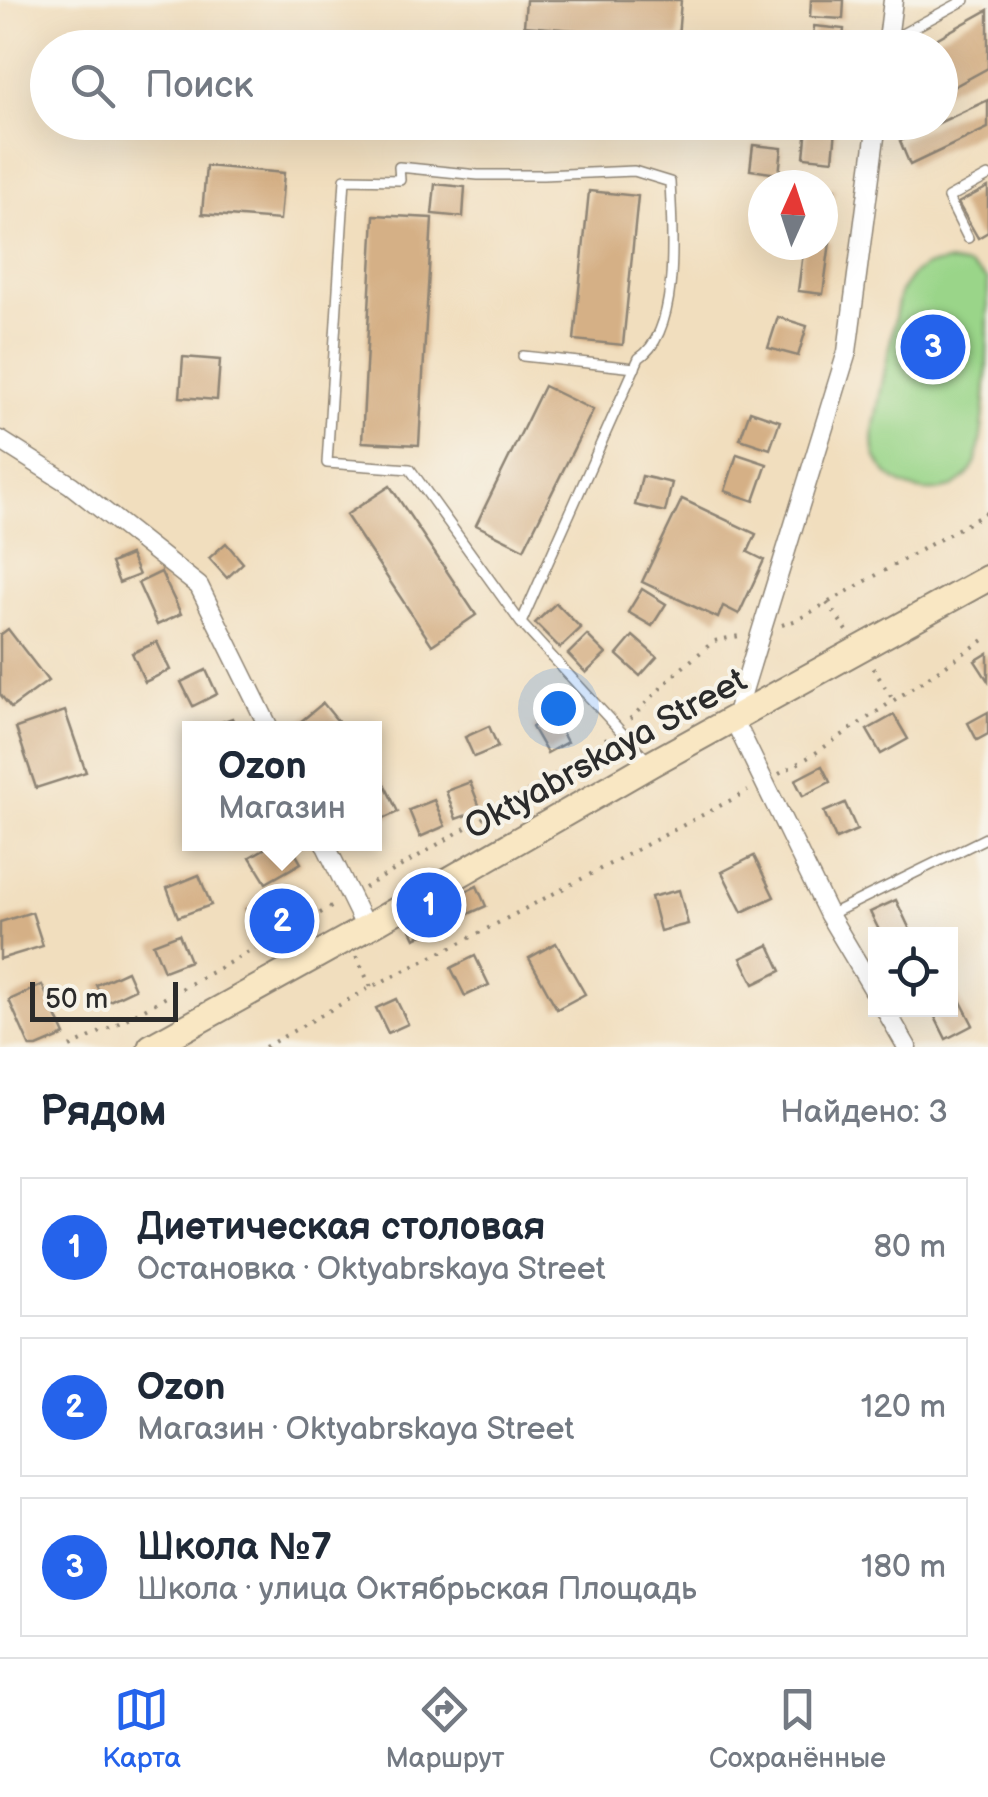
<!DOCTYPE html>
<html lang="ru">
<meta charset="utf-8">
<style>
body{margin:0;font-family:"Balsamiq Sans",sans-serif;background:#f6f6f7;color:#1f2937}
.controls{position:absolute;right:30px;bottom:30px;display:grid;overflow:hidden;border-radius:0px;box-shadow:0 10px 40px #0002}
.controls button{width:90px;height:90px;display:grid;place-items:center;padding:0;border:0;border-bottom:2px solid #e0e1e3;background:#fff;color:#1f2937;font:50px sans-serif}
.compass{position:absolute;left:748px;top:170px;width:90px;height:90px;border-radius:50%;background:#fff;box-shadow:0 10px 40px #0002;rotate:3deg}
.scale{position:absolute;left:30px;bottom:25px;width:148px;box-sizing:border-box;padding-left:10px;border:5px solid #2b2b2b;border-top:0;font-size:28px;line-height:35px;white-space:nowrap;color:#2b2b2b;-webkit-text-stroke:8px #f7f3e8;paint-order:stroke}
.you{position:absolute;left:558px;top:708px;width:35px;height:35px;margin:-25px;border:8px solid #fff;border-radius:50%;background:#1a73e8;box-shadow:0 0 0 15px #1a73e833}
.badge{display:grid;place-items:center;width:65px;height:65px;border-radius:50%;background:#2563eb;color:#fff;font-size:32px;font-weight:700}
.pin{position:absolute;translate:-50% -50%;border:5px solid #fff;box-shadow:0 2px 10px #0006}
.popup{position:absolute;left:182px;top:721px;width:200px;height:130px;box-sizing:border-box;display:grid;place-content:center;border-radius:0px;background:#fff;filter:drop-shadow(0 2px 8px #0005);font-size:32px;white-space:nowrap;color:#747a83}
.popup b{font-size:38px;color:#1f2937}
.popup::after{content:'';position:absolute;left:50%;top:100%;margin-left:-20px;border:20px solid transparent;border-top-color:#fff}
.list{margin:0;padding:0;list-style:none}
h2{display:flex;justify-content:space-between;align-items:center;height:130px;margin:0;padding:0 40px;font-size:42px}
h2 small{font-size:32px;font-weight:400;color:#747a83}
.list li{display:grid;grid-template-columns:65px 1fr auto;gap:30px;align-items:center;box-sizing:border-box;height:140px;margin:0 20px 20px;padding:0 20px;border:2px solid #e0e1e3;border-radius:0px}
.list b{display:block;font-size:38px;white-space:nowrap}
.list p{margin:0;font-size:32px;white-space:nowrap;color:#747a83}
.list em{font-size:32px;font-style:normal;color:#747a83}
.icon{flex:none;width:55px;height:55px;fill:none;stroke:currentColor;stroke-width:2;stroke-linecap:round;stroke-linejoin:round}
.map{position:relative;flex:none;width:988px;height:1047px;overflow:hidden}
.search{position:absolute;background:#fff;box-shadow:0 10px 40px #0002;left:30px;right:30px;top:30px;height:110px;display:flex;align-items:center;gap:25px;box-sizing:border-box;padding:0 35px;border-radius:55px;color:#747a83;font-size:38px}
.sheet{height:610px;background:#fff}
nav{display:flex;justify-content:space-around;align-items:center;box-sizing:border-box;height:140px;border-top:2px solid #e0e1e3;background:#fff;font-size:28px;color:#747a83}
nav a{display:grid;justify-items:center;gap:5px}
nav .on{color:#2563eb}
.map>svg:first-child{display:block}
.green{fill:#9ad589;stroke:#62805a;stroke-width:2.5}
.building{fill:#d5b086}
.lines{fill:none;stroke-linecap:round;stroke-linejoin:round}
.service-casing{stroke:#8e8474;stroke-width:12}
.minor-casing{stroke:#8e8474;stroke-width:21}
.secondary-casing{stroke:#8e8474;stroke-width:29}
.path{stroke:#8e8474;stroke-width:4;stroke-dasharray:2.5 8;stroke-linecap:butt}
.service{stroke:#fff;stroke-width:9}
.minor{stroke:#fff;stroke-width:18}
.secondary{stroke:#f9e7c3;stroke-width:25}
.labels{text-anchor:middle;stroke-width:8;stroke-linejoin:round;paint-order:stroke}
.street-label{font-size:35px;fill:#2b2b2b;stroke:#f7f3e8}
</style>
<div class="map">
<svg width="988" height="1047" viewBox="0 0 988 1047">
<rect width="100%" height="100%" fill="#f7f3e8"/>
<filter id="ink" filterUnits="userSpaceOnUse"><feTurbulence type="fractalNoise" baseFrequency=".01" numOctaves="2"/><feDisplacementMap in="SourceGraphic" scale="20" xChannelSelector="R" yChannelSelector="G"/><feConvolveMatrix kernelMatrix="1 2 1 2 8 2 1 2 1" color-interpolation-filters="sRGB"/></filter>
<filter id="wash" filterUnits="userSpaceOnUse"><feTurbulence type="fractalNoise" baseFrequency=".0048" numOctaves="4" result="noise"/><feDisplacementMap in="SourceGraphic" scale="40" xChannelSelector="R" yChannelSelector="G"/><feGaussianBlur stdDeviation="2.25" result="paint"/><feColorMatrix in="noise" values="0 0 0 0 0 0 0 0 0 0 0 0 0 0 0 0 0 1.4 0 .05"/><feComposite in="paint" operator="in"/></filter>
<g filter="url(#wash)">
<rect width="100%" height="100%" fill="#f1debe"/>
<path class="green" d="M947 262 969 266 988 280C988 326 988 425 975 464 954 506 893 496 876 457 872 447 873 436 874 426L900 292 914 273 926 266Z"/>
<g id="blocks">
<g class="building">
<path d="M526 0H681L678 38 524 26Z"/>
<path d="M811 0H844L843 19 810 17Z"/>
<path d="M988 10V68L944 92 940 86V48H920Z"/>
<path d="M814 26 844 29 842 48H812Z"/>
<path d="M988 100V128L910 165 900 141Z"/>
<path d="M501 122H551L550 129 501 125Z"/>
<path d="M807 127 836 130 833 160 804 157Z"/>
<path d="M753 145 782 148 779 174 750 170Z"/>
<path d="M206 166 284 173 280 220 202 214Z"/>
<path d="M435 184 465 187 463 217 432 214Z"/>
<path d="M988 187V232L978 238 958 203Z"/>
<path d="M823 188 835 189 832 215 823 214Z"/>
<path d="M589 191 638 196 623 345 574 340Z"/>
<path d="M374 215 432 218 419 445 362 442Z"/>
<path d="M823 241 830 242 823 294 798 291 804 245H823Z"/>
<path d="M778 317 807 326 798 356 768 348Z"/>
<path d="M183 357 220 360 217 400 180 397Z"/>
<path d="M544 386 593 410 524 549 476 525Z"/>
<path d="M750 411 780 421 770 449 740 439Z"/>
<path d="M737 454 767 464 754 501 725 491Z"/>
<path d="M642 476 672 483 665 512 635 505Z"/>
<path d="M390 486 476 615 432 645 346 515Z"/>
<path d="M682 499 756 534 748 552 764 560 739 614 723 606 718 618 642 582Z"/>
<path d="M226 543 243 563 227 578 209 558Z"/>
<path d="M130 555 139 575 119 583 111 563Z"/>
<path d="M161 572 181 614 157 625 138 583Z"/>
<path d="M642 589 666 604 652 626 628 612Z"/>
<path d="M556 603 581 628 560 648 535 623Z"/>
<path d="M8 629 48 681 11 708 0 694V635Z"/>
<path d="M587 635 606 654 586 673 568 654Z"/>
<path d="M633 636 657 657 640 676 617 655Z"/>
<path d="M157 642 170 670 145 682 132 653Z"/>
<path d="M988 653V681L975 661Z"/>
<path d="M206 670 217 694 193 706 181 682Z"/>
<path d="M323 703 340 724 334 728H293Z"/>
<path d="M65 711 86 772 36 788 16 728Z"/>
<path d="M988 712V734L977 740 968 723Z"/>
<path d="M894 715 908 739 881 754 867 730Z"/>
<path d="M553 716 567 742 547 753 532 727Z"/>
<path d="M232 718 236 728H206Z"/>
<path d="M489 726 498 747 474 757 465 737Z"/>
<path d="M374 763 398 812 374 823Z"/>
<path d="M822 766 830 782 803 796 795 780Z"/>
<path d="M470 782 481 810 456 819 446 791Z"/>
<path d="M434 800 445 826 420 837 409 810Z"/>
<path d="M845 803 857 830 836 839 824 812Z"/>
<path d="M273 844H290L301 863 266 883 250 857Z"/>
<path d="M754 856 774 897 742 912 722 872Z"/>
<path d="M199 875 211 905 178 917 167 888Z"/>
<path d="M477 886 486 906 415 938 406 919Z"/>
<path d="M679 890 688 924 660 931 651 897Z"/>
<path d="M280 896 290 921 256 934 246 909Z"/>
<path d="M896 900 912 934H881L870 912Z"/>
<path d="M32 912 43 946 0 959V922Z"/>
<path d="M179 934 190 961 164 971 153 944Z"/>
<path d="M556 943 585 994 557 1009 529 958Z"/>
<path d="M769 945 781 971 754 984 741 958Z"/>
<path d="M475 956 489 985 465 996 451 968Z"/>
<path d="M127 971 135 989 105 1003 96 985Z"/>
<path d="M42 985 65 1035 37 1047H30L9 1000Z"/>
<path d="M956 992 973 1025 946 1039 931 1009H950V995Z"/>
<path d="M396 999 408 1024 388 1033 376 1008Z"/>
</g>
</g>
</g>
<g filter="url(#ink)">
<use href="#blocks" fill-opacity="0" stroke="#8e8474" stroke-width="2.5"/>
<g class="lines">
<defs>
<g id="service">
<path d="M889 41 965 0"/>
<path d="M968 238 948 198 988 176"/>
<path d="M523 356 635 368"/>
<path d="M521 623 639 358C681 331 672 227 670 182L634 171 543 175H478L399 167 400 180 345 179 327 463 410 469 521 623 649 762"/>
<path d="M829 915 988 837"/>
</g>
<g id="minor">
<path d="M887 48 893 0"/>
<path d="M0 440 71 485 199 586 269 728"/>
<path d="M325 844 366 928"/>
<path d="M876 994 829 915 734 720 847 352 877 122"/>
<path d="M885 1009 907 1047"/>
</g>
<path id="secondary" d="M151 1047 366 928 651 764 988 578"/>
</defs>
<use href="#service" class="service-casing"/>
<use href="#minor" class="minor-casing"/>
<use href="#secondary" class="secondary-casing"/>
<g class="path">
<path d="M827 603 848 632"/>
<path d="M782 625 797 620 988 512"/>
<path d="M873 668 892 698"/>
<path d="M630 719 676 673 714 641 739 636"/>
<path d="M779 774 811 756 988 637"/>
<path d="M364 888 547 780 607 738"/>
<path d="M356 956 371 987"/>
<path d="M70 1047 115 1025 335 905"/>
<path d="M265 1047 371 987 460 943 748 791"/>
</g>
<use href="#service" class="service"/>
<use href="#minor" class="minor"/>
<use href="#secondary" class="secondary"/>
</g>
</g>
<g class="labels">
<g class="street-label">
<text transform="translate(605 753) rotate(-29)" y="12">Oktyabrskaya Street</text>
</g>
</g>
</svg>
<div class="controls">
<button><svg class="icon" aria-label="locate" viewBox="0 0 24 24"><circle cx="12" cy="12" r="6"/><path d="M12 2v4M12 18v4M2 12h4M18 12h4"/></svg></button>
</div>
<svg class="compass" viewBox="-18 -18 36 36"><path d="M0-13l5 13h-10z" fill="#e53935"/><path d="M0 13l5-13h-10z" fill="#747a83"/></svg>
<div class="scale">50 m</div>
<div class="you"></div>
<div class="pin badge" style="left:429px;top:905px">1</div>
<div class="pin badge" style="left:282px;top:921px">2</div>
<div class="popup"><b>Ozon</b>Магазин</div>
<div class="pin badge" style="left:933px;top:347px">3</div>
<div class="search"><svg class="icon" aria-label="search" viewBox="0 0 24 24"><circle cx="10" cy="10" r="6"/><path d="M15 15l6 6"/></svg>Поиск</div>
</div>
<section class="sheet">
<h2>Рядом<small>Найдено: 3</small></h2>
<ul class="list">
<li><span class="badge">1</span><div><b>Диетическая столовая</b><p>Остановка · Oktyabrskaya Street</p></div><em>80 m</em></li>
<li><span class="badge">2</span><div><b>Ozon</b><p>Магазин · Oktyabrskaya Street</p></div><em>120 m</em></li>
<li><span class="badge">3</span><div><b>Школа №7</b><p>Школа · улица Октябрьская Площадь</p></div><em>180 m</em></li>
</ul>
</section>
<nav>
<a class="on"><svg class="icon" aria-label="map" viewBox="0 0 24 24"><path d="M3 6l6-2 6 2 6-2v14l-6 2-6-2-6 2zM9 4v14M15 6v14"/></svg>Карта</a>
<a><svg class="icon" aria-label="directions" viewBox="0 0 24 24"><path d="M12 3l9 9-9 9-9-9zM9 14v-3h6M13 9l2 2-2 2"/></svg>Маршрут</a>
<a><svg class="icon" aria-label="saved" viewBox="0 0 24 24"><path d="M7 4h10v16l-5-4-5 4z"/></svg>Сохранённые</a>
</nav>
